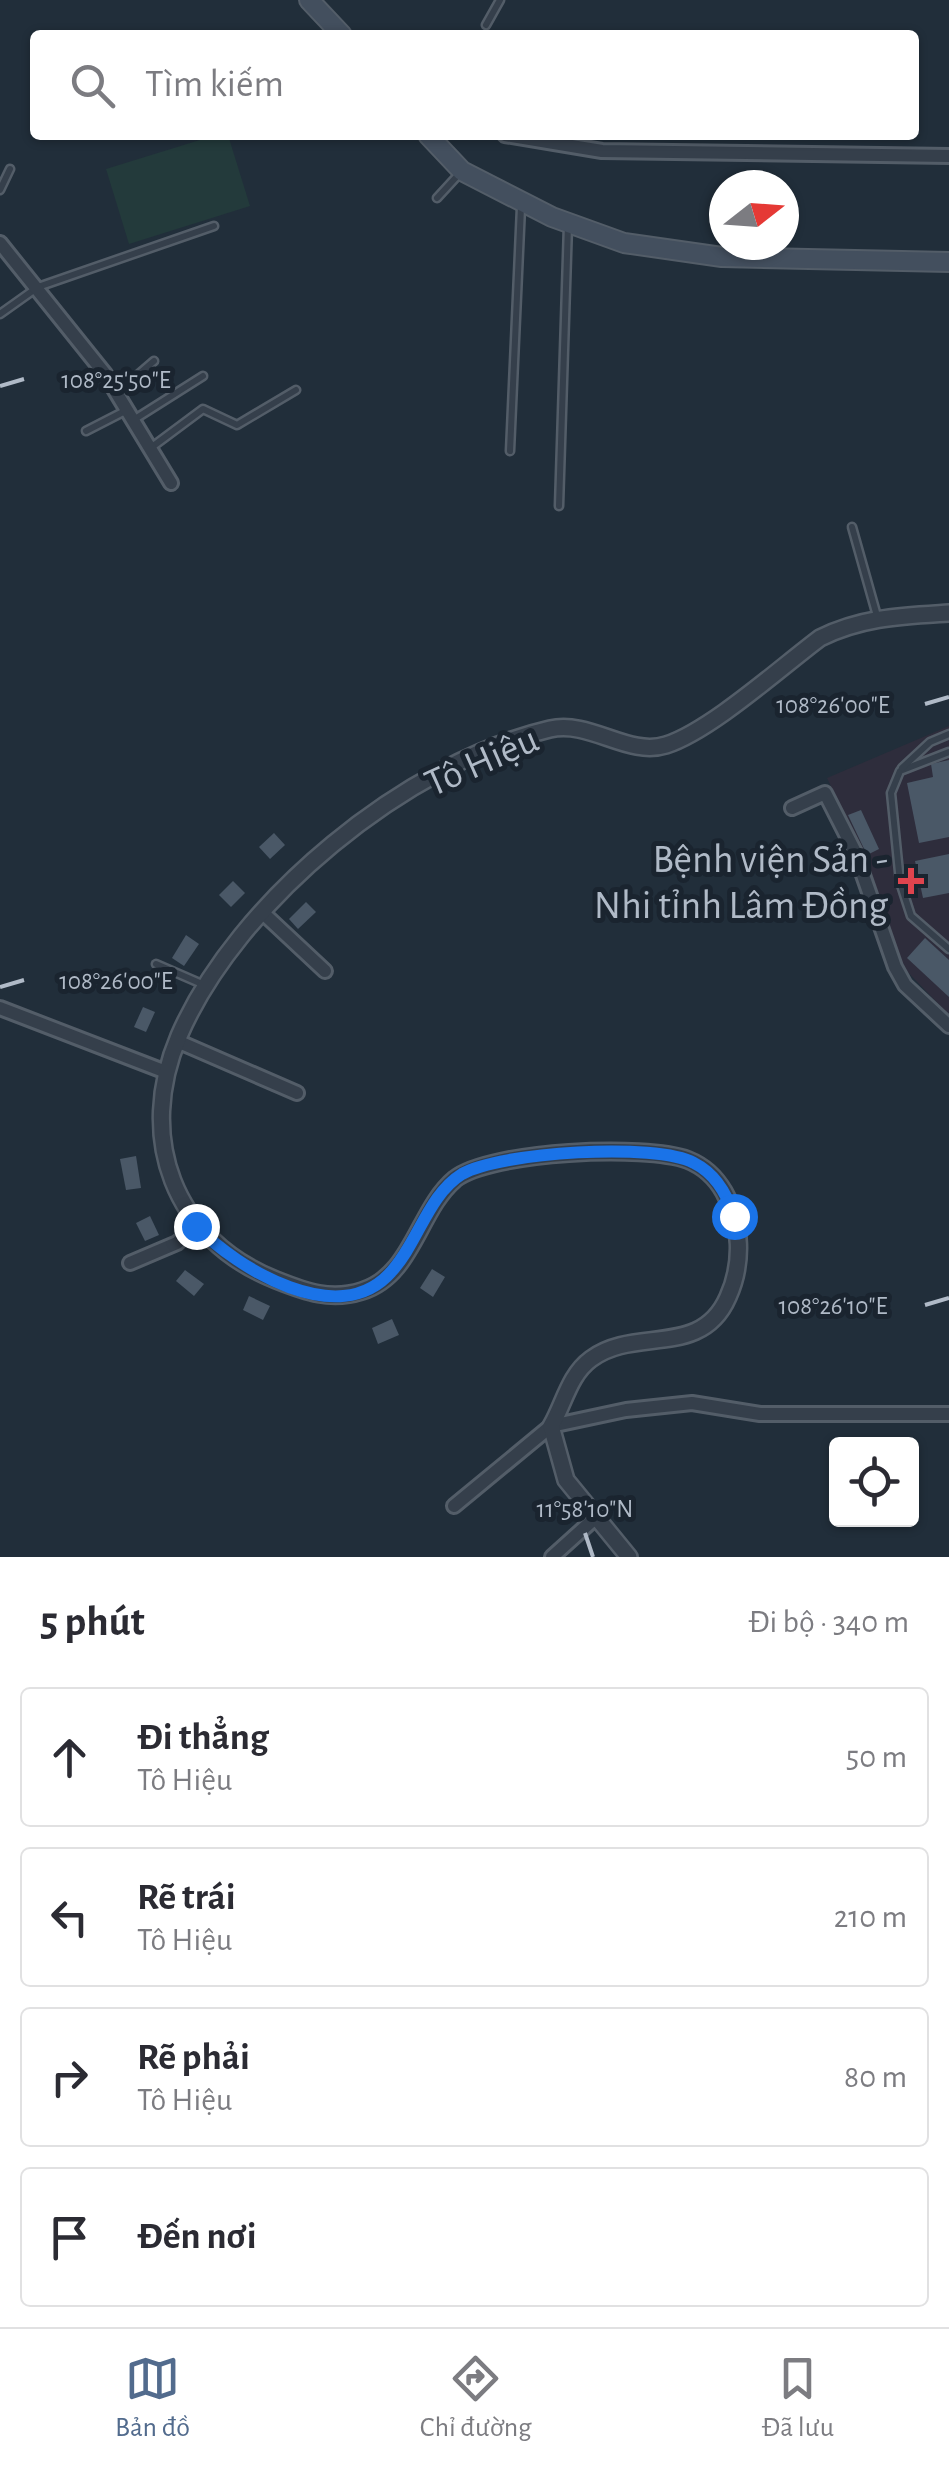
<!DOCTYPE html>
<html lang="vi">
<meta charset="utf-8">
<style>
body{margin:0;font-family:"Alegreya Sans",sans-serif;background:#f7f7f7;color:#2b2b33}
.controls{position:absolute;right:30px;bottom:30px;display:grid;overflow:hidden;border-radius:10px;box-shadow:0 2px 8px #0004}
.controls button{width:90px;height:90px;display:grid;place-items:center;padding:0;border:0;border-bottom:2px solid #e1e1e2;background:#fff;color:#2b2b33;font:50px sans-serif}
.compass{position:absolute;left:709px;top:170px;width:90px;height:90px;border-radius:50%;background:#fff;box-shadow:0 2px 8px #0004;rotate:73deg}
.stop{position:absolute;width:30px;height:30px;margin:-22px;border:8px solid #1a73e8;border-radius:50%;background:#fff}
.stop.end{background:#1a73e8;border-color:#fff;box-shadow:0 2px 10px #0008}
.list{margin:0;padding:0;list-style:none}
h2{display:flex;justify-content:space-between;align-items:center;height:130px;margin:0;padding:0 40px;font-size:42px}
h2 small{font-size:32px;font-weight:400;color:#7c7c81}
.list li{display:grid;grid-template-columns:65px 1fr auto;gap:30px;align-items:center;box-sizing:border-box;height:140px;margin:0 20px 20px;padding:0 20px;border:2px solid #e1e1e2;border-radius:10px}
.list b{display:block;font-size:38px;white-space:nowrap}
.list p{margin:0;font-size:32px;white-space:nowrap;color:#7c7c81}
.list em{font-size:32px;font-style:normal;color:#7c7c81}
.icon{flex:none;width:55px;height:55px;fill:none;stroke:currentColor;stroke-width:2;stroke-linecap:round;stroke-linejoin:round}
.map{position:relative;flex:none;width:949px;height:1557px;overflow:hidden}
.search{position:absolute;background:#fff;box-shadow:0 2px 8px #0004;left:30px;right:30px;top:30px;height:110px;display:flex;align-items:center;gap:25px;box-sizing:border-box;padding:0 35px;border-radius:10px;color:#7c7c81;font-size:38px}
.sheet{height:770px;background:#fff}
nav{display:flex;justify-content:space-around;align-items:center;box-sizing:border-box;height:140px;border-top:2px solid #e1e1e2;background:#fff;font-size:28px;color:#7c7c81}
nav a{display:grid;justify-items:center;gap:5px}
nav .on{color:#526b8d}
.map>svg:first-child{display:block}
.medical{fill:#2e2d3c}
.green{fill:#233a3b}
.building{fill:#4a5867}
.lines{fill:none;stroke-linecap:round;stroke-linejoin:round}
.service-casing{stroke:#535d68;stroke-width:11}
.minor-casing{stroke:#535d68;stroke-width:18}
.tertiary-casing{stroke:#535d68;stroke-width:20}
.secondary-casing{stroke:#535d68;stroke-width:22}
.service{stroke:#353f4b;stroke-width:6}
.minor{stroke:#353f4b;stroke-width:12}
.tertiary{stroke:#353f4b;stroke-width:15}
.secondary{stroke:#434f5e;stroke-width:18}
.route{stroke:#1a73e8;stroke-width:12}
.ticks{fill:none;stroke:#b0bac7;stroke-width:4}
.health-dot{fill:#e0444e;stroke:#1a242f;stroke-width:4}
.labels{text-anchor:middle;stroke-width:10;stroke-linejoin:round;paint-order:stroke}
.street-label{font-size:40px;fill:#b0bac7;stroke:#1a242f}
.poi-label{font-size:40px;fill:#b0bac7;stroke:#1a242f;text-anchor:end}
.ticks-label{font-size:25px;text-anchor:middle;fill:#b0bac7;stroke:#1a242f;stroke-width:10;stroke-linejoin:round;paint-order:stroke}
</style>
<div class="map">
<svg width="949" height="1557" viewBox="0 0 949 1557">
<rect width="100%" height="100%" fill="#212e3a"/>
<path class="medical" d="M949 726V1015L901 965 868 863 827 778Z"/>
<path class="green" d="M216 135H228L250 206 129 244 106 169Z"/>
<g class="building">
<path d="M949 760V837L919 843 907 783 933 777 931 764Z"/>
<path d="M861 810 879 849 867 855 848 815Z"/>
<path d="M274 833 285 845 270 859 259 847Z"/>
<path d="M949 854V893L923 898 915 861Z"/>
<path d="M233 881 245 893 231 907 219 895Z"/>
<path d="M306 902 316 912 298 929 289 919Z"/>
<path d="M186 935 199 944 184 966 172 958Z"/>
<path d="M925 938 949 960V997L907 958Z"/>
<path d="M143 1007 155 1012 146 1032 134 1027Z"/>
<path d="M136 1156 141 1188 126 1190 120 1159Z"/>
<path d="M150 1216 159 1235 145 1241 136 1223Z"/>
<path d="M432 1269 445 1277 433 1297 420 1288Z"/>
<path d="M185 1270 204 1284 194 1296 176 1281Z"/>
<path d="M249 1296 270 1306 263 1320 243 1310Z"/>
<path d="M392 1319 399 1335 378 1344 372 1328Z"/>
</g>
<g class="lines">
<defs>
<g id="service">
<path d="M486 25 500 0"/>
<path d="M0 190 10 169"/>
<path d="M437 198 460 173"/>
<path d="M0 314 38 287 214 226"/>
<path d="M118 392 154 361"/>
<path d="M135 419 203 376"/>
<path d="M86 431 125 411"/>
<path d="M152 447 203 409 237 425 296 390"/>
<path d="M510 451 521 207"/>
<path d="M559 506 568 225"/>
<path d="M852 527 877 616"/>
<path d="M949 752 900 771 891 793 900 882 911 916 949 949"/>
<path d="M902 768 930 742 949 734"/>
<path d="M156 964 202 984"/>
</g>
<g id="minor">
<path d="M505 135 602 151 949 156"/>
<path d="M0 243 105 374 171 483"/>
<path d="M792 808 825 793 855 852 895 967 905 985 949 1026"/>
<path d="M263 913 325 971"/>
<path d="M0 1008 166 1072"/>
<path d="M177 1041 297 1093"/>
<path d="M130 1263 177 1243 196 1226"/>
<path d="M454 1506 551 1426 626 1410 692 1403 760 1414H949"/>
<path d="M552 1557 594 1519"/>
</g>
<path id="tertiary" d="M629 1557 566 1480 551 1426C564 1404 569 1375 591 1359 635 1326 701 1359 728 1297 743 1264 742 1224 724 1192 716 1178 703 1166 688 1160 646 1144 490 1151 455 1179 418 1210 413 1275 362 1291 331 1301 306 1292 276 1280 173 1239 136 1137 179 1036 237 901 407 762 550 729 591 720 628 757 666 745 710 731 780 668 820 638 863 617 902 616 949 613"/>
<g id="secondary">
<path d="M309 0 342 35"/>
<path d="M428 135 462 171 552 217 624 243 722 257 949 262"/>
</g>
</defs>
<use href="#service" class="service-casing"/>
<use href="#minor" class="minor-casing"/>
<use href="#tertiary" class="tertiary-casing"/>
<use href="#secondary" class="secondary-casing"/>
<use href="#service" class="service"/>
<use href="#minor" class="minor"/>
<use href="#tertiary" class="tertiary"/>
<use href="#secondary" class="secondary"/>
</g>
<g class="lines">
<path class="route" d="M196 1226C238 1269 339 1331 391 1272 418 1243 428 1195 462 1174 500 1152 656 1142 694 1163 716 1174 727 1194 734 1216"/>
</g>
<path class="ticks" d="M0 386 24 379M925 704 949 697M0 987 24 980M925 1305 949 1298M585 1533 593 1557"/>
<path class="health-dot" d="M906 866h10v10h10v10h-10v10h-10v-10h-10v-10h10z"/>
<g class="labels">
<g class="street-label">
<text transform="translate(481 760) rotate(-24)" y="14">Tô Hiệu</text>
</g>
<g class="poi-label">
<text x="888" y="872">Bệnh viện Sản -<tspan x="888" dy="46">Nhi tỉnh Lâm Đồng</tspan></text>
</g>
</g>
<g class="ticks-label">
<text x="116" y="388">108°25'50"E</text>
<text x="833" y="713">108°26'00"E</text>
<text x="116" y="989">108°26'00"E</text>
<text x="833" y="1314">108°26'10"E</text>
<text x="585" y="1517">11°58'10"N</text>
</g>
</svg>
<div class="controls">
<button><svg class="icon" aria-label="locate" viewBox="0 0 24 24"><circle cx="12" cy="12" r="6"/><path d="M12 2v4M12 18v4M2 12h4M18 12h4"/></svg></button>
</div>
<svg class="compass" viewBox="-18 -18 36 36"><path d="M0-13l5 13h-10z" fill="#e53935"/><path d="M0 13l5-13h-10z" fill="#7c7c81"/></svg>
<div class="stop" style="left:734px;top:1216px"></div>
<div class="stop end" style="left:196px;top:1226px"></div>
<div class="search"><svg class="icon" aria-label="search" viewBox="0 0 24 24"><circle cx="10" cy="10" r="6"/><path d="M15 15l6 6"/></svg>Tìm kiếm</div>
</div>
<section class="sheet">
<h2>5 phút<small>Đi bộ · 340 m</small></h2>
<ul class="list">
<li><svg class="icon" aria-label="ahead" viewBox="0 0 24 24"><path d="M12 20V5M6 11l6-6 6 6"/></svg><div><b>Đi thẳng</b><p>Tô Hiệu</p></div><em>50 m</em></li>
<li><svg class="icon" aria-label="left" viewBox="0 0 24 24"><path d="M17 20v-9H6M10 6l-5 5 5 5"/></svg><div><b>Rẽ trái</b><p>Tô Hiệu</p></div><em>210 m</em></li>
<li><svg class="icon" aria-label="right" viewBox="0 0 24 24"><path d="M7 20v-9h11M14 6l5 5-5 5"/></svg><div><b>Rẽ phải</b><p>Tô Hiệu</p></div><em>80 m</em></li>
<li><svg class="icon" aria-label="arrive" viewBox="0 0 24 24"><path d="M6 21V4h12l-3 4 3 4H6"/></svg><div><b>Đến nơi</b></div></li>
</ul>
</section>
<nav>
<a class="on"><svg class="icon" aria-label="map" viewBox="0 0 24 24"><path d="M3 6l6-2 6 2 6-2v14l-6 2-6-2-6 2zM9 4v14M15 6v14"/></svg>Bản đồ</a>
<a><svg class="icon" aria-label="directions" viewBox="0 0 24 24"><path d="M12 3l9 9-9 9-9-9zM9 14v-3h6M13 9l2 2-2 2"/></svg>Chỉ đường</a>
<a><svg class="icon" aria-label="saved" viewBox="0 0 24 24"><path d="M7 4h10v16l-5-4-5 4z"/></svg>Đã lưu</a>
</nav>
